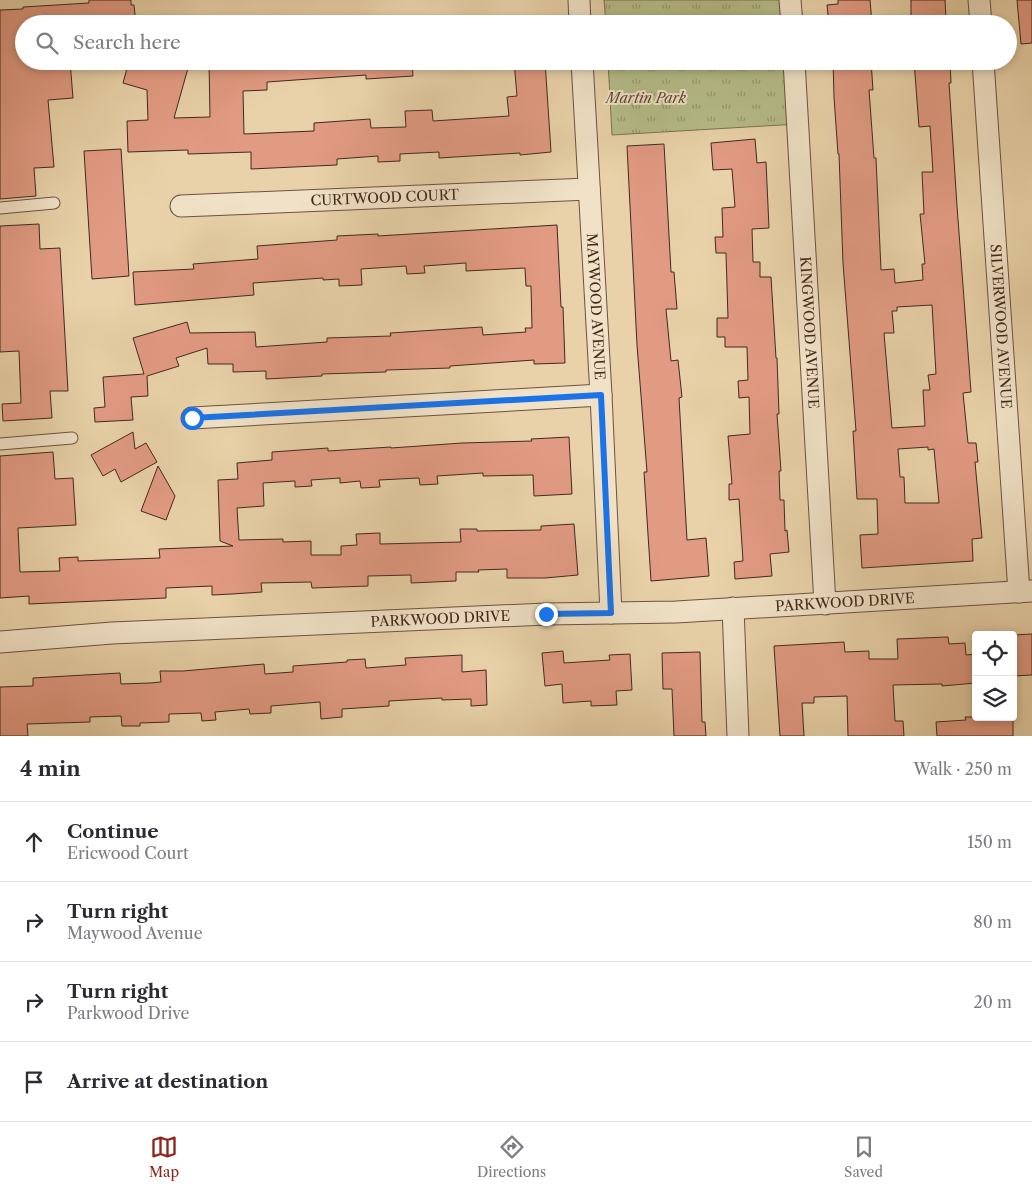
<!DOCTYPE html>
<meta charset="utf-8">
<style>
body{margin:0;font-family:"Libre Caslon Text",serif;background:#f7f7f7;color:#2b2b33}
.controls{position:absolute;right:15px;bottom:15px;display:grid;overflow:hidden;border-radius:5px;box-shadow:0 2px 8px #0003}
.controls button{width:45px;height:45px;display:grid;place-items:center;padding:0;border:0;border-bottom:1px solid #e1e1e2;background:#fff;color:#2b2b33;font:25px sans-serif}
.stop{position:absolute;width:15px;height:15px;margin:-11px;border:4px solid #1a73e8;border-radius:50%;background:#fff}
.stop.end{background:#1a73e8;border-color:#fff;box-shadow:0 1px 5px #0008}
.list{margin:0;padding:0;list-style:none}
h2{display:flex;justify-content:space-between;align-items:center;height:65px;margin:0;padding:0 20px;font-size:21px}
h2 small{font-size:16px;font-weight:400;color:#7c7c81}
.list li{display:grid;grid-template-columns:32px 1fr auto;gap:15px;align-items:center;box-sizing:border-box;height:80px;padding:0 20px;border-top:1px solid #e1e1e2}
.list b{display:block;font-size:19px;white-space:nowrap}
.list p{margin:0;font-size:16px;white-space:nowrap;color:#7c7c81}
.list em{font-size:16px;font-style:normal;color:#7c7c81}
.icon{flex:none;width:28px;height:28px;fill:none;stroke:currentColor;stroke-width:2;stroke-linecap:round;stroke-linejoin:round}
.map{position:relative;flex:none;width:1032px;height:736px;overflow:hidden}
.search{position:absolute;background:#fff;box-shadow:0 2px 8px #0003;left:15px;right:15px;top:15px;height:55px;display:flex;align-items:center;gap:12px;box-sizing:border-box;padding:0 18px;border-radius:28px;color:#7c7c81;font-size:19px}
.sheet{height:385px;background:#fff}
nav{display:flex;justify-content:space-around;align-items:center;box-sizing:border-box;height:70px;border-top:1px solid #e1e1e2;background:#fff;font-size:14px;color:#7c7c81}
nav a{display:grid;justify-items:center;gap:2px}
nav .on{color:#8f2418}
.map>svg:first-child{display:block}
.park{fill:url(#park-tufts);stroke:#7c7254}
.building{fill:#e29b83;stroke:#43281e;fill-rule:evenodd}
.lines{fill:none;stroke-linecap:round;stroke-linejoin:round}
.lane-casing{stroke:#6c5241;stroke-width:13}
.street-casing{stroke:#6c5241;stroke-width:23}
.lane{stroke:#f1e2c7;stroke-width:11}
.street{stroke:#f1e2c7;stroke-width:21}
.route{stroke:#1a73e8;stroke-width:6}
.labels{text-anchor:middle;stroke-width:4;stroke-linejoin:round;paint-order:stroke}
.park-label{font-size:14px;font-style:italic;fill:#5a4633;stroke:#f1e2c7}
.street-label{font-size:14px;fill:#43281e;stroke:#f1e2c7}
</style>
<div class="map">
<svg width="1032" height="736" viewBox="0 0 1032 736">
<defs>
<pattern id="park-tufts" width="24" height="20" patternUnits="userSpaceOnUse" patternTransform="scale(1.25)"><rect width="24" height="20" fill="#b5bc89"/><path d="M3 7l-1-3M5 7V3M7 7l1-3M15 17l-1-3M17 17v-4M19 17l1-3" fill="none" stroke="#95996f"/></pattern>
</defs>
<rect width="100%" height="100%" fill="#e9d2a9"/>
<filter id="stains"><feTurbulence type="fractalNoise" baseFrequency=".004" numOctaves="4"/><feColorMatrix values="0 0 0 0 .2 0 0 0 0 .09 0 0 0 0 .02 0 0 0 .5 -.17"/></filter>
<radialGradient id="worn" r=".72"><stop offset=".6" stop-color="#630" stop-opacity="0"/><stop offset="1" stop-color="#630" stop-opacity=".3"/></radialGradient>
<g class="park">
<path d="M604 0H790L792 24H606Z"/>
<path d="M608 61H794L798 124 612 135Z"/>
</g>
<g class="building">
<path d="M89 0H131V5H134L136 24H101V16L65 19 66 21 24 24V61H70L73 98 48 100 54 167 34 168 36 196 0 199V10L23 9V7L89 3Z"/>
<path d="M838 0H870L872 23 829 24 827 5 838 4Z"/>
<path d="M911 0H945L946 19 911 20Z"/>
<path d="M1017 0H1032V43L1021 44Z"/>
<path d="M129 61H190L174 118 210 117 209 61H412L413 76 366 79V75L267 82V90L243 91 244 134 314 131V123L370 119 371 128 406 127 405 111 432 110 433 121 509 116 507 97 517 96 514 61H545L551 152 520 155V153L439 158V152L400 154V161L378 162V156L337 159V165L251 169V152L188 154V150L128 152 127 121 148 120 147 90 123 83Z"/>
<path d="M833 61H871L873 90H869L874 158H876L881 270 894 269 895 283 923 280 922 264H925L920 214H924L922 172H933L930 126 919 127 914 61H950L951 83H949L957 206 971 392 963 393 968 443H976L978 462H975L982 538 972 539 973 561 862 568 860 535 878 534 877 499H857L853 431H856L843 263 839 154H838L834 97ZM932 305 936 374 928 375 930 390H923L925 426 892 428 884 333H894L892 311H897V307ZM928 447V450L934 449 939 503H905L904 477H900L898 449Z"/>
<path d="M755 139 757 163 766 162 769 228 752 229 753 262H760V277H771L776 358H777L779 414H777L781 471H779L780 500H784L785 531 787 530 789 552 770 554 772 576 735 579 734 562 743 561 739 499 729 500V484H732L728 436 750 434 749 397 739 398 738 381 748 380 747 347H725V337H717V318H728L726 253H716L715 237H723L722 208 735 207 732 169 713 170 711 143Z"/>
<path d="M664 144 671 272H674L677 309H666L671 361 678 360 682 397 679 398 687 540 706 538 709 576 651 581 644 472H647L637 345 627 146Z"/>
<path d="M121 149 129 276 92 279 84 151Z"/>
<path d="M39 224 40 249 60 248 68 391H50L52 418 3 421 2 404 21 403 19 351 0 352V226Z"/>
<path d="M557 225 561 307H563L565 363 534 364V360L450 366V368L386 370V372L322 374V376L266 379V371L233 372V364H208L207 348 176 358 179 366 147 376 148 396 131 397 133 420 95 422 94 408 105 407 103 377 144 374 133 338 187 322 190 333 255 332 256 347 327 342V338L391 336 390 333 482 327 483 335 526 332 525 328H532L531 286H526L525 268 466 271V263L424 266 425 273 407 274 406 266 361 269 362 285 339 286V279L323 280V278L253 283 254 295 135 305 133 272 194 269 193 264 258 259 257 246 337 240V236L378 234V236Z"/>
<path d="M133 432 135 449 146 443 157 462 121 482 115 469 103 476 91 455Z"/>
<path d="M569 437 572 494 534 496 533 475 483 476V473L437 476 438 484 420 485 419 478 379 480 380 487 361 488 360 481 340 483V478L311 480 312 486 295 487V481L263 483 264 506 237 508 239 540 283 539V542L311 541V555H341V546L357 545 356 534 380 533V544L461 542 460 529H477V531L541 530V526L574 524 578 575 545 578H507V569L478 570 479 572H456V581L411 583V575L368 576V586L312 588 311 582 261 583 262 592 232 594 212 595V586L166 588V598L29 604V596L0 598V456L53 452 55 479 73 478 76 525 18 528 20 572 60 571 59 558 78 557V561L160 558 159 549 233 546 220 541 218 480 238 479 237 463 272 460V452L328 448V451L391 447V448L462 443 532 441 531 439Z"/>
<path d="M158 466 175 496 166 520 141 511Z"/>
<path d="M1032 634V675L1013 676V635Z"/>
<path d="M948 637 949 644 965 643 966 655 976 654V683L942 686V684L893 685 895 721H903L904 736H848L847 696 814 697V703H802L804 736H780L774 646 844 642 845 652 869 651V659H898L897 639Z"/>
<path d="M563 651 564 663 610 660 609 655 630 654 632 690 616 691 617 705 591 706V701L563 703 562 684 545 686 542 653Z"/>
<path d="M700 652 702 722H705L706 736H674L672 689H663L662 653Z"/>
<path d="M462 655V672L486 670 487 705 471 706V699L442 700V698L389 701V706L342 709V717L321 719 320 702 271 706V713L250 714 249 709 215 712 216 720 202 721 201 713 169 714V722L140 723V726H122L121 716 90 717V722L27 724 28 736H0V687L33 686V678L120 673 121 684 150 683 161 682 160 671H183L264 664 265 674 293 672V666L347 662V660L365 659 366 668 406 665 405 658Z"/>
<path d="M965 717H1013V736H937L936 722 966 720Z"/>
</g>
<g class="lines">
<defs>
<g id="lane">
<path d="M0 208 54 203"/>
<path d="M0 444 72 438"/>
</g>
<g id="street">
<path d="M579 0 580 24"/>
<path d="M790 0 792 24"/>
<path d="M979 0 981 24"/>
<path id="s1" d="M582 61 601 395 611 613"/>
<path id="s2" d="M794 61 825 604"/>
<path id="s3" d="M983 61 1019 592"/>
<path id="s4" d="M181 206 589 189"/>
<path d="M192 418 601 395"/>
<path d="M733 608 738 736"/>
<path id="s5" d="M0 642 112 633 546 614 676 612 1032 591"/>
</g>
</defs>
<use href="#lane" class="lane-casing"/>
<use href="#street" class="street-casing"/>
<use href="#lane" class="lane"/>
<use href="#street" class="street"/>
</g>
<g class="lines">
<path class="route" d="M192 418 601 395 611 613 546 614"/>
</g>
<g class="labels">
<g class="park-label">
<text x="646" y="103">Martin Park</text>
</g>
<g class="street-label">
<text dy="5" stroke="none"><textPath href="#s4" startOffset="204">CURTWOOD COURT</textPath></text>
<text dy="5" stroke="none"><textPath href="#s1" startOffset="246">MAYWOOD AVENUE</textPath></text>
<text dy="5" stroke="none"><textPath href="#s3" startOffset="266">SILVERWOOD AVENUE</textPath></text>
<text dy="5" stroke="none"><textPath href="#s2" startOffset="272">KINGWOOD AVENUE</textPath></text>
<text dy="5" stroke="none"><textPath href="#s5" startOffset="846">PARKWOOD DRIVE</textPath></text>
<text dy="5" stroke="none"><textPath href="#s5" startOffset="441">PARKWOOD DRIVE</textPath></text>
</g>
</g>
<rect width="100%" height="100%" filter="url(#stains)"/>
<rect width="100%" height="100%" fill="url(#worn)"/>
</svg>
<div class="controls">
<button><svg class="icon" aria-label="locate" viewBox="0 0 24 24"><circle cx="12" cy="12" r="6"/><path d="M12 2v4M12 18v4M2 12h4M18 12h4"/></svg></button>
<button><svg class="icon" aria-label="layers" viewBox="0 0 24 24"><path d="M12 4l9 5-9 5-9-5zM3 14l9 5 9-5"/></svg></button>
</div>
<div class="stop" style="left:192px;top:418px"></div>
<div class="stop end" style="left:546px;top:614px"></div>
<div class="search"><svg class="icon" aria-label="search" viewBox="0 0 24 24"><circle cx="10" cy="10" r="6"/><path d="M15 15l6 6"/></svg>Search here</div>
</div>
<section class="sheet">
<h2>4 min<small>Walk · 250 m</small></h2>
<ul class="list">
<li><svg class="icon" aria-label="ahead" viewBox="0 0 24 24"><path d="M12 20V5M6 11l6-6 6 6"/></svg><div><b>Continue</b><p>Ericwood Court</p></div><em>150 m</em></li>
<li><svg class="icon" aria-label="right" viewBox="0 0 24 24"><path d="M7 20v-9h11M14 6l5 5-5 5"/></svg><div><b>Turn right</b><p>Maywood Avenue</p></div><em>80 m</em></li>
<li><svg class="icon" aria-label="right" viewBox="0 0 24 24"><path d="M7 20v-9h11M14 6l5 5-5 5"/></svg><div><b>Turn right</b><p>Parkwood Drive</p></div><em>20 m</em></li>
<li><svg class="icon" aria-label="arrive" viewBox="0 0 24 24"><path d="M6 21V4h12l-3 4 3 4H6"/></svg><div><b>Arrive at destination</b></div></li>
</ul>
</section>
<nav>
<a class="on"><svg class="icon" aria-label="map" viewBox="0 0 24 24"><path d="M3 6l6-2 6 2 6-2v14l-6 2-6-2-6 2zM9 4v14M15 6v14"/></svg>Map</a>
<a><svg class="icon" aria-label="directions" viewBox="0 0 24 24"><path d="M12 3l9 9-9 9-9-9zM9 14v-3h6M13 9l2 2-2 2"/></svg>Directions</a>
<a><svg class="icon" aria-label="saved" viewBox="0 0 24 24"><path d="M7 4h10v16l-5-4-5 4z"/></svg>Saved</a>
</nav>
